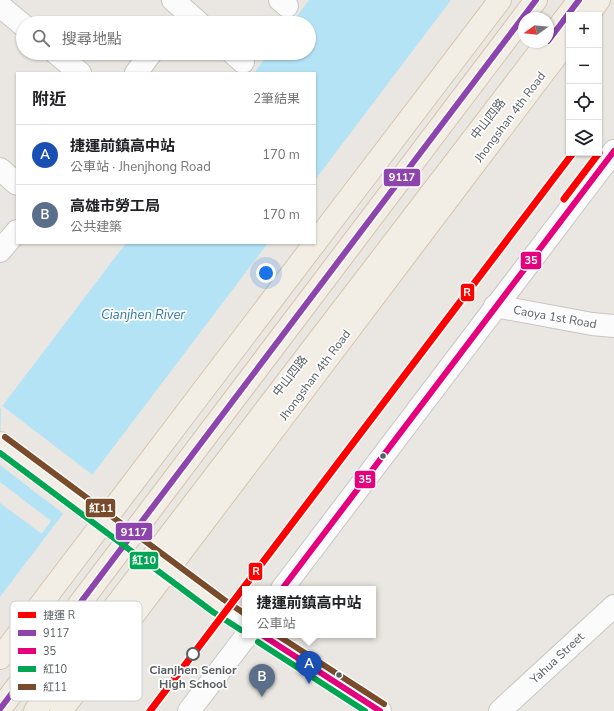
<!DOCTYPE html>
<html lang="zh-TW">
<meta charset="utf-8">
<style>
body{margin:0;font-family:"Nunito Sans","Noto Sans TC",sans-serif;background:#f2f2f2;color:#202124}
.controls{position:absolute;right:12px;top:12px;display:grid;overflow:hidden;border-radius:0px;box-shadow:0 1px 3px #0004}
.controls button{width:36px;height:36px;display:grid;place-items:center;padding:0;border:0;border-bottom:1px solid #e0e0e0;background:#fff;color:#202124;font:20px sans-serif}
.compass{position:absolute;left:518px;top:12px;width:36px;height:36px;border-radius:50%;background:#fff;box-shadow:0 1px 3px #0004;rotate:255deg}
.you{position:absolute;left:266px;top:273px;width:14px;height:14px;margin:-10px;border:3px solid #fff;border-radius:50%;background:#1a73e8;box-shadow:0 0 0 6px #1a73e833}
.badge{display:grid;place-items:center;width:26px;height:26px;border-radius:50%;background:#8b8e8f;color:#fff;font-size:13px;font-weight:700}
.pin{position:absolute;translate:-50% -33px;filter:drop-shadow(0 1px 2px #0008)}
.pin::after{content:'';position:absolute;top:21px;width:14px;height:12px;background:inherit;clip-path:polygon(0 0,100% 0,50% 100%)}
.popup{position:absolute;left:242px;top:586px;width:134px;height:52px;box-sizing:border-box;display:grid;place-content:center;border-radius:0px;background:#fff;filter:drop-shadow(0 1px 3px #0005);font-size:13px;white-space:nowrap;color:#757577}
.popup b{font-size:15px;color:#202124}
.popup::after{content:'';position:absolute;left:50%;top:100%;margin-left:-8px;border:8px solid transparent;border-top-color:#fff}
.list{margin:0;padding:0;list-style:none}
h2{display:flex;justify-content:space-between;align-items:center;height:52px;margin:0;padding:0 16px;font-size:17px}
h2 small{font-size:13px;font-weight:400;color:#757577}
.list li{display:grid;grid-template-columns:26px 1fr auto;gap:12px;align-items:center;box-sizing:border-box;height:60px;padding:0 16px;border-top:1px solid #e0e0e0}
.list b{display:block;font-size:15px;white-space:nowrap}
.list p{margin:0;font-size:13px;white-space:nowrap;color:#757577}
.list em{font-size:13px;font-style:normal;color:#757577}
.icon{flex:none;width:22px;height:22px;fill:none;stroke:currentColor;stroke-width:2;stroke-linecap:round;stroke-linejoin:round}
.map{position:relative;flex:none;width:614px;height:711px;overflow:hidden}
.search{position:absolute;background:#fff;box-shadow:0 1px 3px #0004;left:16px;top:16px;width:300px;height:44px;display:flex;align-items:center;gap:10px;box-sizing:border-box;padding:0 14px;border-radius:22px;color:#757577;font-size:15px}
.panel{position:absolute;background:#fff;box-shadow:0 1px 3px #0004;left:16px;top:72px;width:300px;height:172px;border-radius:0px}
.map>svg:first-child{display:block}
.water{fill:#b4e3f6}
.pier{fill:#eae7e2}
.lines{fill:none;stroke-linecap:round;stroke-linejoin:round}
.minor-casing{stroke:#c6c6c5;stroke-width:24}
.major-casing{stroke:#d5c4ad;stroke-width:24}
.minor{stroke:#fcfbfb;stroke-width:22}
.major{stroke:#f2eee5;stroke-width:22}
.bus-1-casing{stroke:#fff;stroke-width:9}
.bus-2-casing{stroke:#fff;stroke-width:9}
.bus-3-casing{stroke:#fff;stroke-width:9}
.bus-4-casing{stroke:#fff;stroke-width:9}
.bus-1{stroke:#8e44ad;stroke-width:6}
.bus-2{stroke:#e5007d;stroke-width:6}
.bus-3{stroke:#00a651;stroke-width:6}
.bus-4{stroke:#7a4b2a;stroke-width:6}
.metro-1-casing{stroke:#fff;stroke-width:10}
.metro-1{stroke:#f00;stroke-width:7}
.bus-dot{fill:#585e62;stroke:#fff;stroke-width:1.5}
.stop-dot{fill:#fff;stroke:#585e62;stroke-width:2}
.labels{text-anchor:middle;stroke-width:3.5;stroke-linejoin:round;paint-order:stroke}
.street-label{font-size:12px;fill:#585e62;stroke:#fff}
.stop-label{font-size:12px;font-weight:bold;fill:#585e62;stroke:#fff}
.water-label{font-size:13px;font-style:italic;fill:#2e79a7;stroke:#fff}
.key{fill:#fff;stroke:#cdcfd0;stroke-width:1}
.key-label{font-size:11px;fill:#585e62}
.line-badge{stroke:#fff;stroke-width:1.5}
.badge-label{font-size:11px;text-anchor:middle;font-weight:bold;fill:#fff}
</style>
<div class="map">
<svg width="614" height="711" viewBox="0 0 614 711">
<rect width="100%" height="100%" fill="#eae7e2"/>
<g class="water">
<path d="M309 0H451L315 180V73H254L269 53H309V23H292Z"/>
<path d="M126 243H268L0 597V409Z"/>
</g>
<g class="pier">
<path d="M1 405 94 476 65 515 0 465Z"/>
<path d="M0 482 51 521 42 534 0 503Z"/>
</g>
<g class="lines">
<defs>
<g id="minor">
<path d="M173 0 199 23"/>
<path d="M280 0 287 6"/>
<path d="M0 6 23 25"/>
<path d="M56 53 80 73"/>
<path d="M233 53 243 62"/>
<path d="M136 73 151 53"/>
<path d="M0 169 17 184"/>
<path d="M0 251 17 231"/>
<path d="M495 306 592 324 614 326"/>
<path d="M282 589 614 151"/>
<path d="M218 606 245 623"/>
<path d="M262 635 380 711"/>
<path d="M189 711 247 635"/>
<path d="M500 711 614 606"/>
</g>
<g id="major">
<path d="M588 15 599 0"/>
<path d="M548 41 579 0"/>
<path d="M315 243 500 0"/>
<path d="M0 443 114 529"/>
<path d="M156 560 218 606"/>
<path d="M0 658 315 243"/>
<path d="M0 709 536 0"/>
<path d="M35 711 547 42"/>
<path d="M61 711 569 39"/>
</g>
</defs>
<use href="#minor" class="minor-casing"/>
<use href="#major" class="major-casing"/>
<use href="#minor" class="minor"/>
<use href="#major" class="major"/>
<defs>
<g id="bus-1">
<path d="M548 41 579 0"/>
<path d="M0 709 536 0"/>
</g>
<g id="bus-2">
<path d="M282 589 614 151"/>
<path d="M262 635 380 711"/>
</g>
<g id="bus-3">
<path d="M0 453 213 612 241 630"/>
<path d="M258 642 365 711"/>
</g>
<g id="bus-4">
<path d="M5 437 223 599 245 614"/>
<path d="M277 635 384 704"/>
</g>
</defs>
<use href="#bus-1" class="bus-1-casing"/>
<use href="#bus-2" class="bus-2-casing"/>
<use href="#bus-3" class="bus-3-casing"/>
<use href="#bus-4" class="bus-4-casing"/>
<use href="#bus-1" class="bus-1"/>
<use href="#bus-2" class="bus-2"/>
<use href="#bus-3" class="bus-3"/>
<use href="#bus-4" class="bus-4"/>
<defs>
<g id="metro-1">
<path d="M564 199 599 153"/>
<path d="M150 711 573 153"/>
</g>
</defs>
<use href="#metro-1" class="metro-1-casing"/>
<use href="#metro-1" class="metro-1"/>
</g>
<g class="bus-dot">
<circle cx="383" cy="456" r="3.5"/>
<circle cx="339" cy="675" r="3.5"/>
</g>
<circle class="stop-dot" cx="193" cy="654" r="6"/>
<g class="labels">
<g class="street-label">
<text transform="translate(510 117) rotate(-53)" y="4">Jhongshan 4th Road</text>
<text transform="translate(488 119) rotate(-52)" y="4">中山四路</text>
<text transform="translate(555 317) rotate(10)" y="4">Caoya 1st Road</text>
<text transform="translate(315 375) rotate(-53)" y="4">Jhongshan 4th Road</text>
<text transform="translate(290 376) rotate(-52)" y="4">中山四路</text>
<text transform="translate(557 658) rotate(-43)" y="4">Yahua Street</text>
</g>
<g class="stop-label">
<text x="193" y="674">Cianjhen Senior<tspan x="193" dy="14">High School</tspan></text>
</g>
<g class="water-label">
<text x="143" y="319">Cianjhen River</text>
</g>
</g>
<rect x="10" y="601" width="132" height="100" rx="6" class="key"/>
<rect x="18" y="612" width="18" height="6" fill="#f00"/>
<rect x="18" y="630" width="18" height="6" fill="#8e44ad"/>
<rect x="18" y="648" width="18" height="6" fill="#e5007d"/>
<rect x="18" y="666" width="18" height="6" fill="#00a651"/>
<rect x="18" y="684" width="18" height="6" fill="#7a4b2a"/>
<g class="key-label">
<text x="43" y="619">捷運 R</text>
<text x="43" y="637">9117</text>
<text x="43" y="655">35</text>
<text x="43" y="673">紅10</text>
<text x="43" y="691">紅11</text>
</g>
<g class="line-badge">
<rect x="383" y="168" width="38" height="19" rx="4" fill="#8e44ad"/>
<rect x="520" y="251" width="22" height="19" rx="4" fill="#e5007d"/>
<rect x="460" y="283" width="15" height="19" rx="4" fill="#f00"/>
<rect x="354" y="470" width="22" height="19" rx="4" fill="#e5007d"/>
<rect x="85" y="498" width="31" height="20" rx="4" fill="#7a4b2a"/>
<rect x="115" y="522" width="38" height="19" rx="4" fill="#8e44ad"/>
<rect x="129" y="551" width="30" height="19" rx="4" fill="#00a651"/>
<rect x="248" y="562" width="15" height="19" rx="4" fill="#f00"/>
</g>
<g class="badge-label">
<text x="402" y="181">9117</text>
<text x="531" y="264">35</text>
<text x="467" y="296">R</text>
<text x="365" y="483">35</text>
<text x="101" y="512">紅11</text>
<text x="134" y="536">9117</text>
<text x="144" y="564">紅10</text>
<text x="256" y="575">R</text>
</g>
</svg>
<div class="controls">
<button>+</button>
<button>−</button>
<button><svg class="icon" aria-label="locate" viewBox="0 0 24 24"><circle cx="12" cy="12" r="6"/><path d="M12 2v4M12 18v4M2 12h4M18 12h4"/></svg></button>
<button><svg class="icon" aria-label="layers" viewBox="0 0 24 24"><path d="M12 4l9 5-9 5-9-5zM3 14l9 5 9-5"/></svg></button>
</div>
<svg class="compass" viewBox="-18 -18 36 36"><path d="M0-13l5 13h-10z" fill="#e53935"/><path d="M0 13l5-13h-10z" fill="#757577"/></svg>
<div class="you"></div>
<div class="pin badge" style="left:309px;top:684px;background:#1a4fb4">A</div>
<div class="popup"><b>捷運前鎮高中站</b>公車站</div>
<div class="pin badge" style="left:262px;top:697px;background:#5c6f8a">B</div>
<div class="search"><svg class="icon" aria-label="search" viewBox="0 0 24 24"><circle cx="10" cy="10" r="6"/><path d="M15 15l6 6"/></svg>搜尋地點</div>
<section class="panel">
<h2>附近<small>2筆結果</small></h2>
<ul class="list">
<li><span class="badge" style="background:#1a4fb4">A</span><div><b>捷運前鎮高中站</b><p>公車站 · Jhenjhong Road</p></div><em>170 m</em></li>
<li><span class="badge" style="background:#5c6f8a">B</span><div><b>高雄市勞工局</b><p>公共建築</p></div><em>170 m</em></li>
</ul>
</section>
</div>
